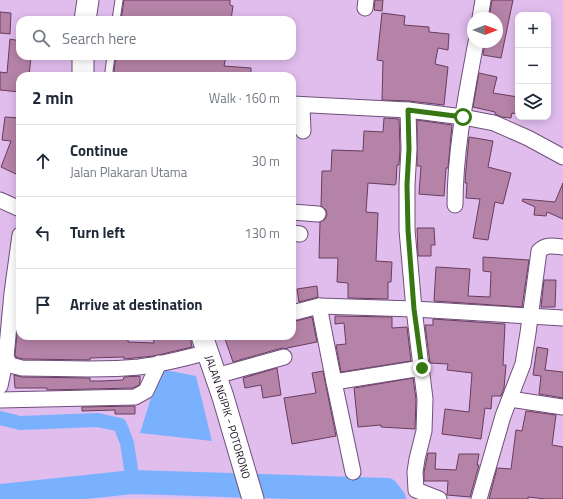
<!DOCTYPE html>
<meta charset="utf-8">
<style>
body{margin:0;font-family:"Titillium Web",sans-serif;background:#f2f2f3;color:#1f2937}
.controls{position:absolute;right:12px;top:12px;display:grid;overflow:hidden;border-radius:8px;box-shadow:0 2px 10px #0003}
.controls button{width:36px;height:36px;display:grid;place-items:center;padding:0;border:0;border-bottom:1px solid #e0e1e3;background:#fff;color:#1f2937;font:20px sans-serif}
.compass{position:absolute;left:467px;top:12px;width:36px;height:36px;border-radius:50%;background:#fff;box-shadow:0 2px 10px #0003;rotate:90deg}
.stop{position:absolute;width:12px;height:12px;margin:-9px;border:3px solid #377713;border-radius:50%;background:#fff}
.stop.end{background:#377713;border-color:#fff;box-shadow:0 1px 4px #0008}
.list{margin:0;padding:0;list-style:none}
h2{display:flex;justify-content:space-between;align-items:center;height:52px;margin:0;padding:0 16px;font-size:17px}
h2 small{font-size:13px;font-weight:400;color:#747a83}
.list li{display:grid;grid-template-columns:26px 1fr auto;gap:12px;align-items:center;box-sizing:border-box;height:72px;padding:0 16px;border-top:1px solid #e0e1e3}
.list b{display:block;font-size:15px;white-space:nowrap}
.list p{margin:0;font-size:13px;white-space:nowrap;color:#747a83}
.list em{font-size:13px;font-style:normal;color:#747a83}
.icon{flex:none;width:22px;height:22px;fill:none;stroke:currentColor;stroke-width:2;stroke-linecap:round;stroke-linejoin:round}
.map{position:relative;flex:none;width:563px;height:499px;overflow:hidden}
.search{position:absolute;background:#fff;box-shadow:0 2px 10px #0003;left:16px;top:16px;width:280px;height:44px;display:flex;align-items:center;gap:10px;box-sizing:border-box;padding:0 14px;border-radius:12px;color:#747a83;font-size:15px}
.panel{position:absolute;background:#fff;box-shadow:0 2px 10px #0003;left:16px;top:72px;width:280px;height:268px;border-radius:12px}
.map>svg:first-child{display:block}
.water{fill:#7ab1ff}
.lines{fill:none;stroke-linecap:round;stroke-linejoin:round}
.canal{stroke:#7ab1ff;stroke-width:14}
.river{stroke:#7ab1ff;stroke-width:24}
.building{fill:#b583a7;stroke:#693c5d}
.lane-casing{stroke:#6f4f7b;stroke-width:9}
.street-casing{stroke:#6f4f7b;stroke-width:17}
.secondary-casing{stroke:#6f4f7b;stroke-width:23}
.lane{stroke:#fff;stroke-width:7}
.street{stroke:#fff;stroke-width:15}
.secondary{stroke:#fff;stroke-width:21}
.route{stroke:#377713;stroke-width:5}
.labels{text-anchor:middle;stroke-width:3.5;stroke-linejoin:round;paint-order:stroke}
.street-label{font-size:11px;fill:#160a1b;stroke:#f8e5ff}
</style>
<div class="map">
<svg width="563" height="499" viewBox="0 0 563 499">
<rect width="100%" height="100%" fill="#e1bdee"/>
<path class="water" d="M160 369 196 376 212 441 140 433Z"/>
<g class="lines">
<path class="canal" d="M0 418 20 423 98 420 120 425 127 443 133 482"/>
<path class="river" d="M0 496 133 482 387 490 394 499"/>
</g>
<g class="building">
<path d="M124 0H230V5L233 6 231 20H121Z"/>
<path d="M375 0H383L382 11 374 10Z"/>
<path d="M492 0H513L501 58 483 55 485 42H497V18H489Z"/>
<path d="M0 12 11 13 10 34 0 33Z"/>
<path d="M382 13 405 16 404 25 429 27V32L449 34 448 50 438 48 435 64 448 67 444 105 409 101 382 100 383 61 377 60Z"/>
<path d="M10 39 20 41V56H31L29 76H20V92L0 90V72L7 73Z"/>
<path d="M116 56H226L224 66 251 68V76H115L114 71Z"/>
<path d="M479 73 497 77 493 93 518 97V114L512 113 511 118 502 117 495 114V112L473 107Z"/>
<path d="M5 117 20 118V163L16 174 1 167 11 141 2 140Z"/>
<path d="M384 118 399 119 400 149 399 165H397L396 183 395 185 368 183 366 212 378 213 376 261 392 262 391 282H388V299L348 298V283L337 282 338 258H319L320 222 325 219 327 214 326 210 321 206 322 171H331L332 150 363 151 364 131 383 132Z"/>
<path d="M417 120 452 125 448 168H446L444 196 419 194 421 166H417Z"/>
<path d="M469 137 493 141 488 167 511 173 503 204 495 202 488 240 473 238 480 199 466 198 467 183H465L466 169Z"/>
<path d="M563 183V219L547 212 546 216 534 215 535 207 522 201 523 199 555 202Z"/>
<path d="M417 228H434L435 245H431V256H418Z"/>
<path d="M483 257 529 260 522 307 434 301 436 267 470 269 468 296 490 297 491 272 483 271Z"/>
<path d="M544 280H556L555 307H541Z"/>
<path d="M317 286 318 297 299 302 297 289Z"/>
<path d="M335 316 392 317V328L407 327 411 361 341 372 336 345 346 344 344 323 335 324Z"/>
<path d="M312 317 317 342 287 348V349L282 348 233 362 224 336H292V322Z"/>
<path d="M433 319 505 324 503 365H506L504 388 501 396H492L491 409 485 408 481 439 442 434 445 409 469 412 472 373 447 370 448 364 430 363 425 325H433Z"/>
<path d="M18 322H20V336H128V342L154 343 153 336H190L192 347 154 356 124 359V357L90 358V360L23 359 16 357 15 355Z"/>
<path d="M537 347 548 349 545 370 563 372V398L539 394 541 376 533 375Z"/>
<path d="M277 368 281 395 263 398 261 385 245 388 243 378Z"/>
<path d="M323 371 336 436 292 444 284 398 316 393 312 373Z"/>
<path d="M14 375 22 377 90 378V381H101L123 380 124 377 140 376V382L139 385 133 388 47 390V388H15Z"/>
<path d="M413 378 416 399 415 429 381 427V425L358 427 354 388Z"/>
<path d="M135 406V414H115V410L82 411V407Z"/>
<path d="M526 411 556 415 552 445 563 447V499H546L528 497V499H489L497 468 511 469 516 430 522 431Z"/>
<path d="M428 453H436L435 469 456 470 459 454H479L477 465H479L470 497 447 495 448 481H424V472Z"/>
</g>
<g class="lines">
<defs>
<g id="lane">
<path d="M116 20 119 0"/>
<path d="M110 76 109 71 111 56"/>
</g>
<g id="street">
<path d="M365 8 366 0"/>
<path d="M480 18 483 0"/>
<path d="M292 104 408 110 463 117 494 123 528 138 563 157"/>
<path d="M302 105 303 131"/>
<path d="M408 110 409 149 407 185V230L414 309 425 399 424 431 417 459 415 472 416 490 439 499"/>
<path d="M0 200 20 209"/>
<path d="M455 205C455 150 466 96 476 42"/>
<path d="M292 212 318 214"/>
<path d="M292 233 300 234"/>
<path d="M20 235 12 293 6 357 10 365 22 368C61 368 100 371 139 367 163 364 186 358 208 352"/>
<path d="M319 306 334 382 353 472"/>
<path d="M292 313 319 306 414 309 563 318"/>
<path d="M216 376 284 357"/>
<path d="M334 382 422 368"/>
<path d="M0 386 6 357"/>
<path d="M510 399 563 407"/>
<path d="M0 400 135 397 146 391 159 363"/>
<path d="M479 499 503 416 523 364 528 333 539 251C546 244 554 246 563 247"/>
</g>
<g id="secondary">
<path d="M85 20 88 0"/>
<path d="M83 56V76"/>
<path id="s1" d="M202 336 223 397 253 499"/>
</g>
</defs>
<use href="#lane" class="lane-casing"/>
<use href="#street" class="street-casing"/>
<use href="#secondary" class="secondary-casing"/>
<use href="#lane" class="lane"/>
<use href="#street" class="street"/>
<use href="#secondary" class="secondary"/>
</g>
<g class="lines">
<path class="route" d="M422 368 414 309 408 230 407 185 409 149 408 110 463 117"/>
</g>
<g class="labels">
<g class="street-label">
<text dy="4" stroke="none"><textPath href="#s1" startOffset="85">JALAN NGIPIK - POTORONO</textPath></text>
</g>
</g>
</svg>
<div class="controls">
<button>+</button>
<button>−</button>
<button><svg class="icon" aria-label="layers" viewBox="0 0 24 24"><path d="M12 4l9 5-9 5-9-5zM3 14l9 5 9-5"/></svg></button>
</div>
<svg class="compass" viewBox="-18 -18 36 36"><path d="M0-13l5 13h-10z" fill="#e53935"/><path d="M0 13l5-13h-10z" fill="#747a83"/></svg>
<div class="stop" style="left:463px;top:117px"></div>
<div class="stop end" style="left:422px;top:368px"></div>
<div class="search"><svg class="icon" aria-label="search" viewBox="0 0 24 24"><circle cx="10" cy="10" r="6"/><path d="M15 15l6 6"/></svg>Search here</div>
<section class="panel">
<h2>2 min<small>Walk · 160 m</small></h2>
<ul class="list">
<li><svg class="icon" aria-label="ahead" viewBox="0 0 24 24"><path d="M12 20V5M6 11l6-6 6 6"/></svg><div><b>Continue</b><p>Jalan Plakaran Utama</p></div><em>30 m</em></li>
<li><svg class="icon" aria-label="left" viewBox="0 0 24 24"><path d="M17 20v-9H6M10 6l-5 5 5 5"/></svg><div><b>Turn left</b></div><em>130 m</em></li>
<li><svg class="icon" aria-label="arrive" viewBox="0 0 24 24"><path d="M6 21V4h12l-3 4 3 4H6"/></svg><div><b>Arrive at destination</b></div></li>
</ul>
</section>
</div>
